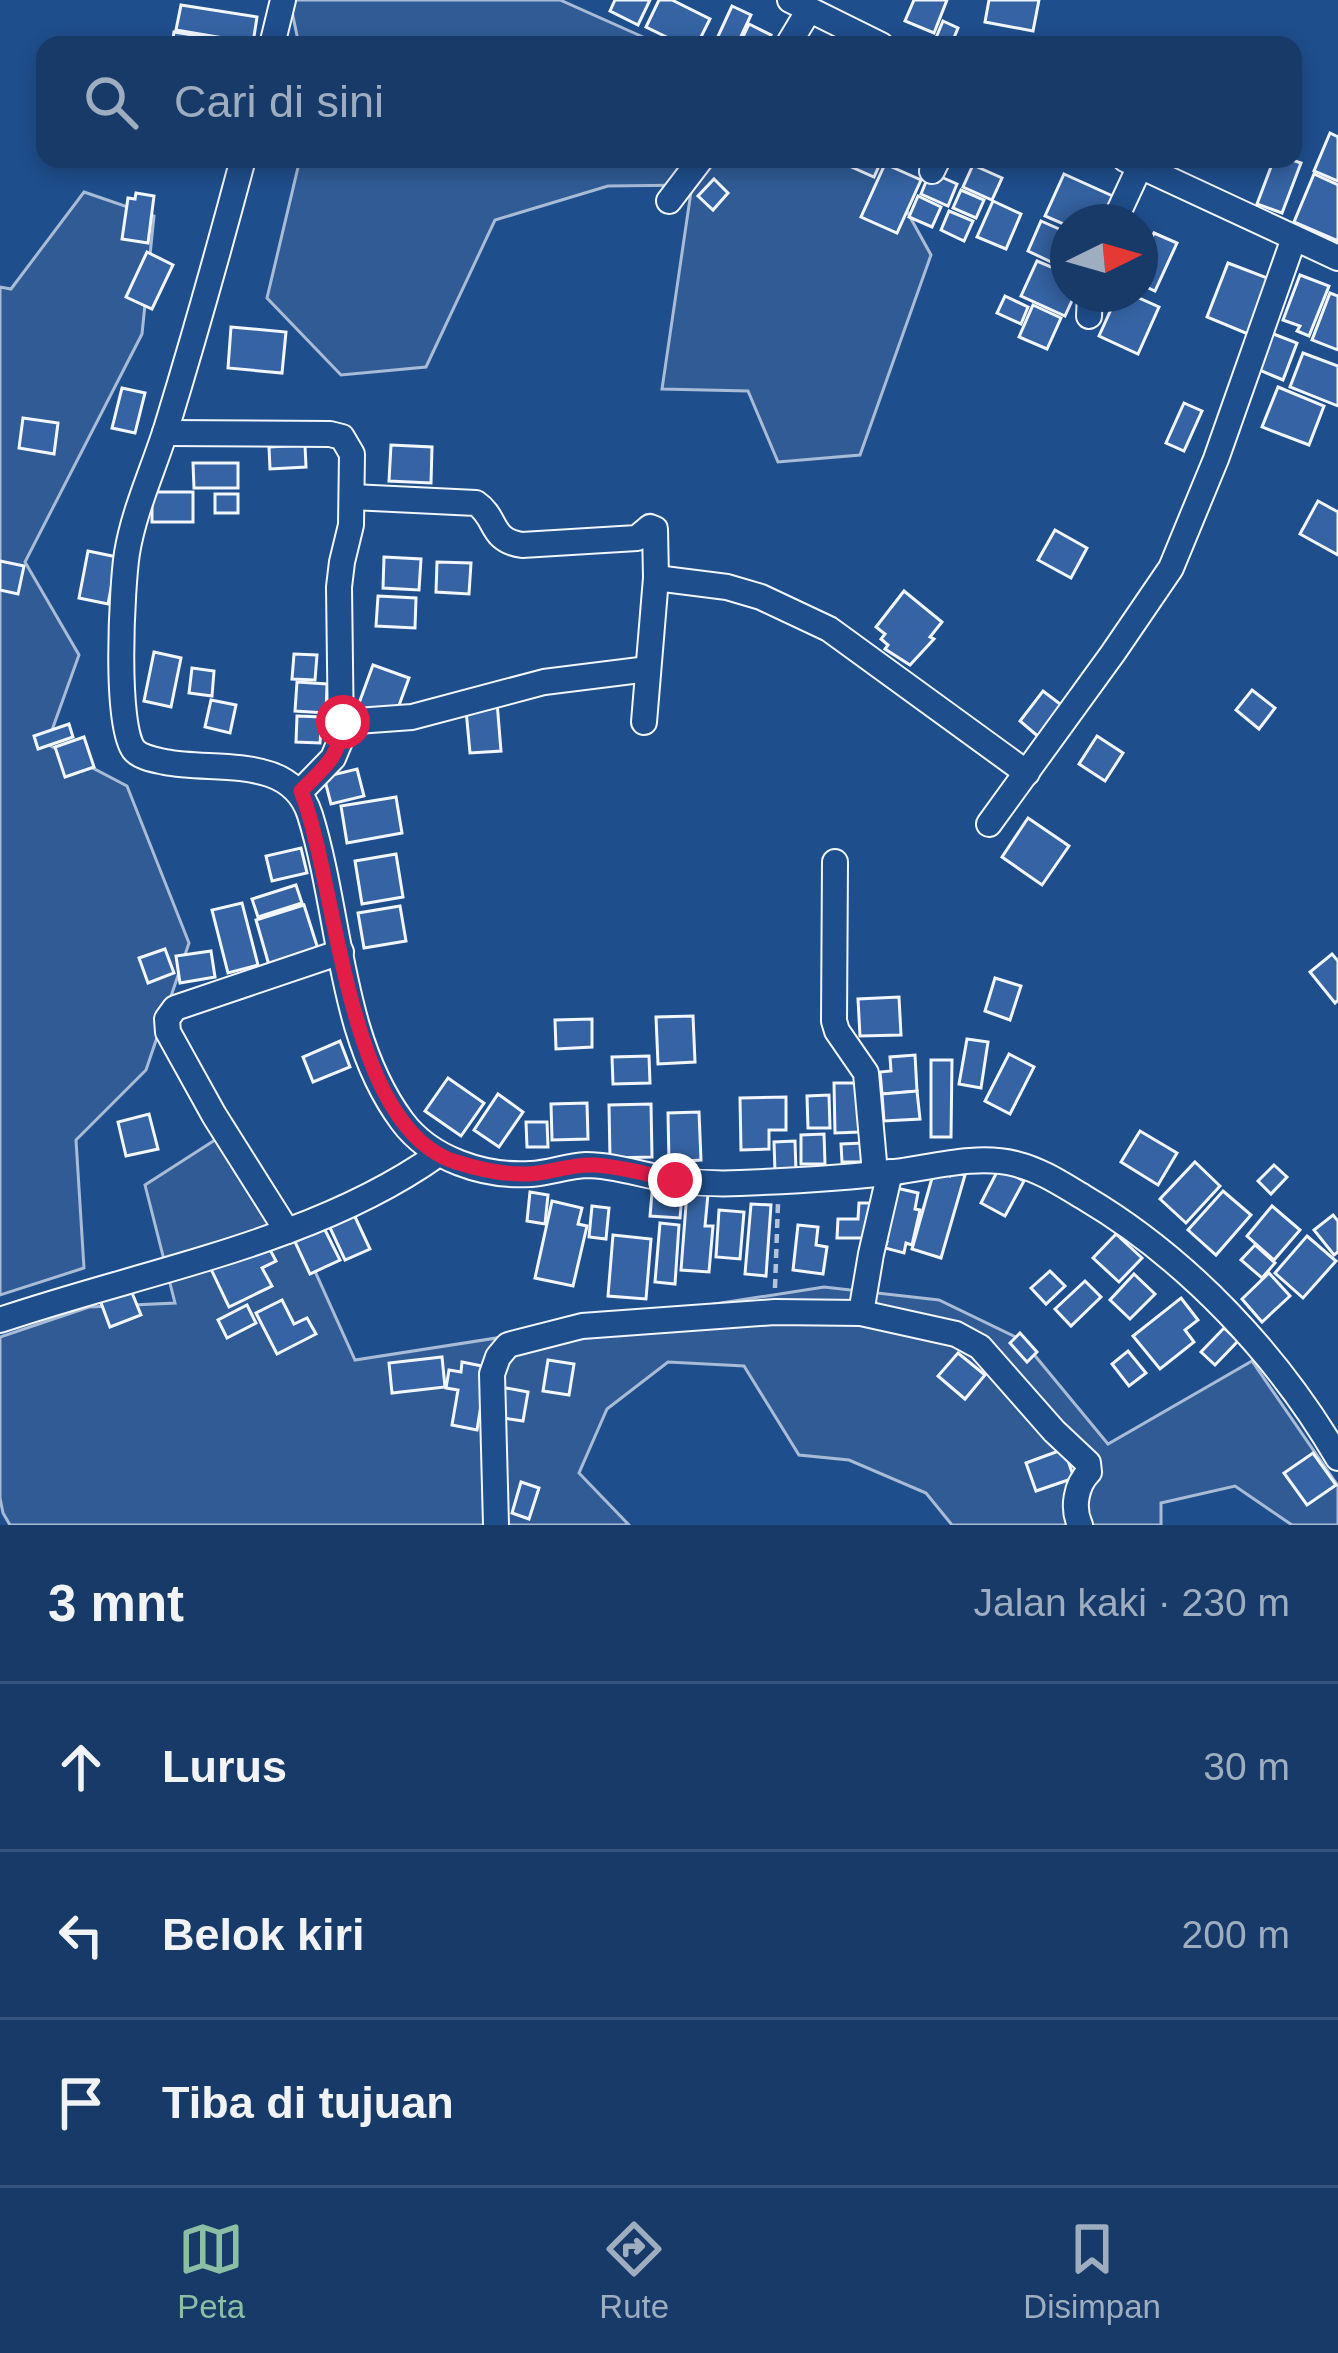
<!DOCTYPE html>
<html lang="id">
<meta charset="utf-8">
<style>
body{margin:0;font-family:Helvetica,sans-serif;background:#244571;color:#f1f3f6}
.compass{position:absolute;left:1050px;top:204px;width:108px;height:108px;border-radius:50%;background:#173a69;box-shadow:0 6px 18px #0003;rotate:85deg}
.stop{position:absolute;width:36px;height:36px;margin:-27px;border:9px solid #e11d48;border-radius:50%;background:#fff}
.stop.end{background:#e11d48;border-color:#fff;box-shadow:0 3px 12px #0008}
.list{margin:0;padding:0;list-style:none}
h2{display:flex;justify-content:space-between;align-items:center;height:156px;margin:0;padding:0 48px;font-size:51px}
h2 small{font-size:39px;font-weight:400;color:#9eadc0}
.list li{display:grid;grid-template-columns:78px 1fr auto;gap:36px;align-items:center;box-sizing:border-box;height:168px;padding:0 48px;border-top:3px solid #36547d}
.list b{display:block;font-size:45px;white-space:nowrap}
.list em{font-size:39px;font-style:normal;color:#9eadc0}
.icon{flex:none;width:66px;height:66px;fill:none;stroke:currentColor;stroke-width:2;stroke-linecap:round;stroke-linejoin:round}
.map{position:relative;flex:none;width:1338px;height:1525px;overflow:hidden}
.search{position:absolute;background:#173a69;box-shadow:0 6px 18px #0003;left:36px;right:36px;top:36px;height:132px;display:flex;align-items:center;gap:30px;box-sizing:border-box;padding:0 42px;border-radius:24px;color:#9eadc0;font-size:45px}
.sheet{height:660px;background:#173a69}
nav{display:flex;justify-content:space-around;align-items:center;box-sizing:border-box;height:168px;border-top:3px solid #36547d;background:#173a69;font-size:33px;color:#9eadc0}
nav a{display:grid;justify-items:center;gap:6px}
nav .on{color:#8abfa5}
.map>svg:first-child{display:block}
.built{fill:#305b95;stroke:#a8bbd7;stroke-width:3}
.building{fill:#3563a3;stroke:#f2f6ff;stroke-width:3}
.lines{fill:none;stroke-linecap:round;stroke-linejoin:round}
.minor-casing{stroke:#f2f6ff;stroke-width:28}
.path{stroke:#b3c4dc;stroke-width:4.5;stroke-dasharray:9 6;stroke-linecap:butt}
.minor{stroke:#1f4e8c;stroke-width:24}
.route{stroke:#e11d48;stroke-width:15}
</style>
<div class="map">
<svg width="1338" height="1525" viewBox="0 0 1338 1525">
<rect width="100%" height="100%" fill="#1f4e8c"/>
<g class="built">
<path d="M282 0H560L661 45H299L290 2Z"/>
<path d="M300 159H878L931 255 860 455 778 462 748 391 662 389 692 185 608 186 495 220 426 367 341 375 267 298Z"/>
<path d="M84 192 154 216 142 334 25 562 79 655 47 744 127 786 189 943 146 1070 76 1140 84 1268 0 1295V287L11 289Z"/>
<path d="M232 1129 300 1238 355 1360 824 1287 939 1300 1022 1340 1108 1444 1252 1361 1338 1486V1525H1292L1235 1486 1161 1503V1525H952L926 1493 849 1460 799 1455 744 1366 668 1362 607 1409 579 1473 629 1525H10L3 1513 0 1498V1337L89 1307 175 1303 145 1185Z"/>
</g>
<g class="building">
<path d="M615 0H650L638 25 610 11Z"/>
<path d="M659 0H672L710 19 697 45H683L646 27Z"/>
<path d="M914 0H947L934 33 905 21Z"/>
<path d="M989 0H1039L1033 31 985 22Z"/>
<path d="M181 5 257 17 253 43 176 30Z"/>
<path d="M732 6 751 15 737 45H714Z"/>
<path d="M943 21 958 28 951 45H933Z"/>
<path d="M749 24 771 35 766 45H739Z"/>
<path d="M174 32 224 40V45H172Z"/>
<path d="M1330 133 1338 137V181L1314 171Z"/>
<path d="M849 159H882L874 177 847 165Z"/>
<path d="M1274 159H1289L1301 163 1282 213 1257 204Z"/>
<path d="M885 164 921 180 897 233 861 217Z"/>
<path d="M973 165 1002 178 992 200 963 187Z"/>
<path d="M930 172 957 184 948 206 921 194Z"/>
<path d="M1064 174 1117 198 1106 222H1068V226L1045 216Z"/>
<path d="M1314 174 1338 185V241L1294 222Z"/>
<path d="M714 179 728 193 713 210 698 196Z"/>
<path d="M961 190 984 200 976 218 953 208Z"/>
<path d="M136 193 154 196 148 243 122 239 128 198 135 199Z"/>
<path d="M918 196 941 207 932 227 909 217Z"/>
<path d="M993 201 1021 214 1006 249 977 237Z"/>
<path d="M949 211 973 221 964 241 941 230Z"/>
<path d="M1041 221 1068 233V270L1028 251Z"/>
<path d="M1154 233 1177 243 1155 291 1140 284V264Z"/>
<path d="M147 252 173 265 152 309 126 297Z"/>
<path d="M1037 261 1068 274V294H1075L1065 316 1021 296Z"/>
<path d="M1228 263 1270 279 1248 334 1207 317Z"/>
<path d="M1300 275 1329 286 1309 336 1297 331 1300 326 1283 320Z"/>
<path d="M1330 293 1338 296V350L1312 340Z"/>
<path d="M1118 294H1130L1159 307 1138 354 1099 336Z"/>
<path d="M1005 296 1028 307 1021 324 997 313Z"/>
<path d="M1033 305 1061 318 1047 349 1019 337Z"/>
<path d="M231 327 286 332 282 373 228 368Z"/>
<path d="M1271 333 1297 343 1283 380 1257 369Z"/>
<path d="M1303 353 1338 366V406L1290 387Z"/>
<path d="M1278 387 1324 406 1309 445 1262 427Z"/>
<path d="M122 388 145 393 135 433 112 428Z"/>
<path d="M1184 403 1202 411 1184 451 1166 443Z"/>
<path d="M23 418 58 423 54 454 19 448Z"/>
<path d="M305 445 306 467 270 469 269 447Z"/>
<path d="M391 445 432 447 431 483 389 481Z"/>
<path d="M193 463H238V488H194Z"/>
<rect x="152" y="492" width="41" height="30"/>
<rect x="215" y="494" width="23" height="19"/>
<path d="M1318 501 1338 512V555L1300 534Z"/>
<path d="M1055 530 1087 548 1071 578 1038 560Z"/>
<path d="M88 551 117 557 108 604 79 598Z"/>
<path d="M384 557 421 559 419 590 383 588Z"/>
<path d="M0 561 24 566 18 594 0 590Z"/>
<path d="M437 562 471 563 469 594 436 592Z"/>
<path d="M904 591 942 622 930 637 934 639 910 665 885 649 888 645 881 639 885 634 876 627Z"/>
<path d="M378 596 416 598 415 628 376 626Z"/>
<path d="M154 652 181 658 171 707 144 701Z"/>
<path d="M294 654 317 655 315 680 292 679Z"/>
<path d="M373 665 409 678 394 719 358 706Z"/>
<path d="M192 668 214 671 212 696 189 693Z"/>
<path d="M297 682 327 684 326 713 295 711Z"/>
<path d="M1252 690 1275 708 1259 729 1236 710Z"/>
<path d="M1043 691 1064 707 1040 738 1020 721Z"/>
<path d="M211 700 236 705 230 733 205 727Z"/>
<path d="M497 702 501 751 470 753 466 710Z"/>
<path d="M297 716 322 717 320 743 296 742Z"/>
<path d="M69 724 73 737 38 749 34 736Z"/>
<path d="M1097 736 1123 753 1105 781 1079 764Z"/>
<path d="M84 737 94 767 65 777 55 747Z"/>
<path d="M357 769 364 796 331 804 324 777Z"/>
<path d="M396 797 402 833 347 843 341 806Z"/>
<path d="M1028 818 1069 846 1042 885 1002 857Z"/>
<path d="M301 848 307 873 272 881 266 856Z"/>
<path d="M396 854 403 897 362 904 355 861Z"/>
<path d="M296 885 302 903 258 917 252 899Z"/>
<path d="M242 903 258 965 228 973 212 910Z"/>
<path d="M304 905 318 949 269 965 256 920Z"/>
<path d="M400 906 406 941 364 948 358 913Z"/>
<path d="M165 949 174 973 148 983 139 958Z"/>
<path d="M211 951 215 977 180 983 176 956Z"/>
<path d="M1332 954 1338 961V1000L1335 1003 1310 972Z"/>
<path d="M995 978 1021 986 1010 1020 985 1011Z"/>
<path d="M899 997 901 1035 860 1036 858 999Z"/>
<path d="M693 1016 695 1062 658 1064 656 1017Z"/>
<path d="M592 1019V1047L556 1049 555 1020Z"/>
<path d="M967 1039 988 1042 981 1088 959 1084Z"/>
<path d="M340 1041 350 1067 313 1082 303 1057Z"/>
<path d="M1009 1054 1034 1067 1010 1114 985 1101Z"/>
<path d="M915 1055 917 1091 882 1094 880 1072 891 1071 890 1057Z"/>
<path d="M649 1056 650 1083 613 1084 612 1057Z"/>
<path d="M931 1060H952L951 1137H931Z"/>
<path d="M448 1078 484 1103 461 1136 425 1111Z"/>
<path d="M834 1083H859L860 1132 835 1133Z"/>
<path d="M917 1091 920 1119 884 1121 882 1094Z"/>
<path d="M498 1094 523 1112 499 1147 474 1130Z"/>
<path d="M829 1095 830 1128H808L807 1096Z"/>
<path d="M786 1097V1130H769V1149L741 1150 740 1098Z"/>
<path d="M587 1103 588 1139 552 1140 551 1104Z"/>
<path d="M651 1104 652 1157 610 1158 609 1105Z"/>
<path d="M699 1112 701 1160 669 1162 668 1113Z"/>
<path d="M149 1114 158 1149 126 1156 118 1122Z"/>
<path d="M526 1122H547L548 1147H527Z"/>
<path d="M1140 1131 1177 1153 1158 1185 1121 1162Z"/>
<path d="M824 1134 825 1164H801V1135Z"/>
<path d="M795 1141 796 1172H775L774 1142Z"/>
<path d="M864 1143 865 1162H842L841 1144Z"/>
<path d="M1195 1162 1220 1186 1186 1223 1160 1199Z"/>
<path d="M1274 1165 1287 1177 1271 1194 1258 1181Z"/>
<path d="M999 1168 1024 1181 1005 1216 981 1203Z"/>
<path d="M934 1171 950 1176 952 1172 965 1175 941 1258 912 1249Z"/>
<path d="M892 1187 918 1193 915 1209 920 1210 912 1245 906 1243 904 1253 885 1248 887 1242 880 1240Z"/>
<path d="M1223 1191 1251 1215 1216 1255 1188 1230Z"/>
<path d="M530 1192 548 1195 545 1224 527 1221Z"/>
<path d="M687 1192 708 1194 705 1226H713L709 1272 681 1270Z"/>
<path d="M652 1193 682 1195 680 1218 650 1216Z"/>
<path d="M552 1201 582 1208 578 1224 587 1226 573 1286 535 1278Z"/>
<path d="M859 1203H873L872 1238H837L838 1219H858Z"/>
<path d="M751 1204 771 1205 766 1276 745 1274Z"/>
<path d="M350 1206 370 1249 345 1260 325 1217Z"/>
<path d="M592 1206 609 1208 606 1239 589 1237Z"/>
<path d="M1272 1206 1300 1230 1274 1260 1247 1236Z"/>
<path d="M719 1210 744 1212 740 1259 716 1257Z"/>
<path d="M1333 1215 1338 1221V1252L1334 1255 1314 1230Z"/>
<path d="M660 1223 679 1225 675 1284 655 1282Z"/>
<path d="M798 1225 818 1227 816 1245 827 1247 823 1274 793 1270Z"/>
<path d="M324 1228 340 1260 310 1274 295 1242Z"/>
<path d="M1116 1234 1142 1258 1119 1282 1093 1258Z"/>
<path d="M613 1235 651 1239 646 1299 608 1296Z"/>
<path d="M1307 1236 1336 1261 1303 1298 1275 1273Z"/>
<path d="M265 1240 276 1261 262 1268 272 1286 229 1307 210 1267Z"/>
<path d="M1255 1245 1275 1263 1262 1278 1241 1260Z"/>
<path d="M1050 1271 1065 1286 1046 1304 1031 1288Z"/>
<path d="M1269 1273 1290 1296 1262 1322 1242 1299Z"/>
<path d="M1134 1274 1155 1294 1130 1319 1110 1300Z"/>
<path d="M1085 1281 1101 1297 1071 1326 1055 1309Z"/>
<path d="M130 1288 141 1315 110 1327 100 1300Z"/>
<path d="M1181 1298 1198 1320 1185 1330 1194 1342 1160 1369 1133 1336Z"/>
<path d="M282 1300 294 1324 307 1318 316 1334 277 1354 256 1313Z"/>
<path d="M247 1305 256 1323 227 1338 218 1320Z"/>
<path d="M1224 1328 1238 1341 1215 1365 1201 1352Z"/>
<path d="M1020 1333 1037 1352 1027 1362 1010 1343Z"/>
<path d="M1128 1351 1146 1373 1129 1386 1112 1364Z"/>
<path d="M958 1353 985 1375 965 1399 938 1376Z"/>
<path d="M442 1357 445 1387 392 1393 389 1363Z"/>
<path d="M548 1360 574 1364 569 1395 543 1391Z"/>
<path d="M462 1362 487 1367 477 1430 452 1425 458 1390 446 1388 449 1370 461 1372Z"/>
<path d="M501 1387 528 1392 523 1421 497 1417Z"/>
<path d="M1064 1449 1074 1478 1036 1491 1026 1463Z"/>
<path d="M1313 1453 1336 1485 1307 1505 1284 1473Z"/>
<path d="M521 1482 539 1488 529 1519 512 1513Z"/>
</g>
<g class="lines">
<defs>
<g id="minor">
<path d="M790 0 881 45"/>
<path d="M272 45 283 0"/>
<path d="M788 45 809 10"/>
<path d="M243 159C219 249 194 338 167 426 154 468 134 510 127 553 122 585 114 730 135 751 142 758 156 760 165 762 216 772 291 754 310 815 341 915 339 1036 402 1121 430 1159 484 1177 531 1174 549 1173 567 1166 586 1165 615 1165 644 1176 673 1180 695 1183 718 1184 740 1183 791 1181 844 1178 895 1172 933 1167 977 1154 1016 1164 1041 1170 1063 1185 1085 1198 1188 1259 1278 1355 1338 1458"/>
<path d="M1125 159 1338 258"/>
<path d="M932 171 938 159"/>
<path d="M669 201 701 159"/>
<path d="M1114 222 1140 166"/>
<path d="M1089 316 1090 294"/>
<path d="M165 433 330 434 342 437 352 454 351 525 342 562 339 587 341 739 333 758 300 792"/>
<path d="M352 497 476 503C498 518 489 540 522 545L637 538 650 527 655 529 656 578 644 722"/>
<path d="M656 578 727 587 761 597 829 629 1027 773"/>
<path d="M343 722 412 717 544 682 648 669"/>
<path d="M989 824 1113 653 1171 568 1216 459 1294 238"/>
<path d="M835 862 834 1021 837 1031 866 1073 875 1173"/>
<path d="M287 1231 214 1115 168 1032 167 1019 175 1008 341 952"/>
<path d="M861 1313 871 1254 890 1172"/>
<path d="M0 1320C144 1271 313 1243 437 1155"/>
<path d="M496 1525 492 1374 498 1357 508 1345 582 1326 775 1312 861 1313 956 1334 980 1347 1054 1431 1088 1463 1089 1472C1076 1485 1072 1508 1080 1525"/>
</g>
</defs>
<use href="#minor" class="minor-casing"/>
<path class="path" d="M775 1288 778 1203"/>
<use href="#minor" class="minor"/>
</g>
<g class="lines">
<path class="route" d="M343 722C339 759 325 766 301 791 339 888 345 1127 456 1162 478 1169 505 1175 529 1174 550 1173 571 1164 593 1165 620 1166 648 1175 675 1180"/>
</g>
</svg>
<svg class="compass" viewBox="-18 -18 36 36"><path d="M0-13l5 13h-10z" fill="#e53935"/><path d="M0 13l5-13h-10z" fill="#9eadc0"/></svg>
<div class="stop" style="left:343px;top:722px"></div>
<div class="stop end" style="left:675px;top:1180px"></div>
<div class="search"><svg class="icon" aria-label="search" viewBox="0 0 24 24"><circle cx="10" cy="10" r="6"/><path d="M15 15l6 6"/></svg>Cari di sini</div>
</div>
<section class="sheet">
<h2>3 mnt<small>Jalan kaki · 230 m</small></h2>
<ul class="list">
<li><svg class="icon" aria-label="ahead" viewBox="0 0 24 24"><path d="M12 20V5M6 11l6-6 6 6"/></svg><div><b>Lurus</b></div><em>30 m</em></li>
<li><svg class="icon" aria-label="left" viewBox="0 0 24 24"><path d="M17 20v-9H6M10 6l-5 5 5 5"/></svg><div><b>Belok kiri</b></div><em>200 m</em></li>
<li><svg class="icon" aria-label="arrive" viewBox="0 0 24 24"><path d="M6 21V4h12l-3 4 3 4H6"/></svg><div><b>Tiba di tujuan</b></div></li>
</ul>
</section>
<nav>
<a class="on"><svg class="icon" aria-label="map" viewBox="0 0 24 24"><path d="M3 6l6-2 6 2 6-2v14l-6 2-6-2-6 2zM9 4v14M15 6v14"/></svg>Peta</a>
<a><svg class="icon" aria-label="directions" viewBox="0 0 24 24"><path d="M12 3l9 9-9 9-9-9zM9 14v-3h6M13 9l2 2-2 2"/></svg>Rute</a>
<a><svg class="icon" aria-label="saved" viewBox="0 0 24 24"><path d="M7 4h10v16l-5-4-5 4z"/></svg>Disimpan</a>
</nav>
